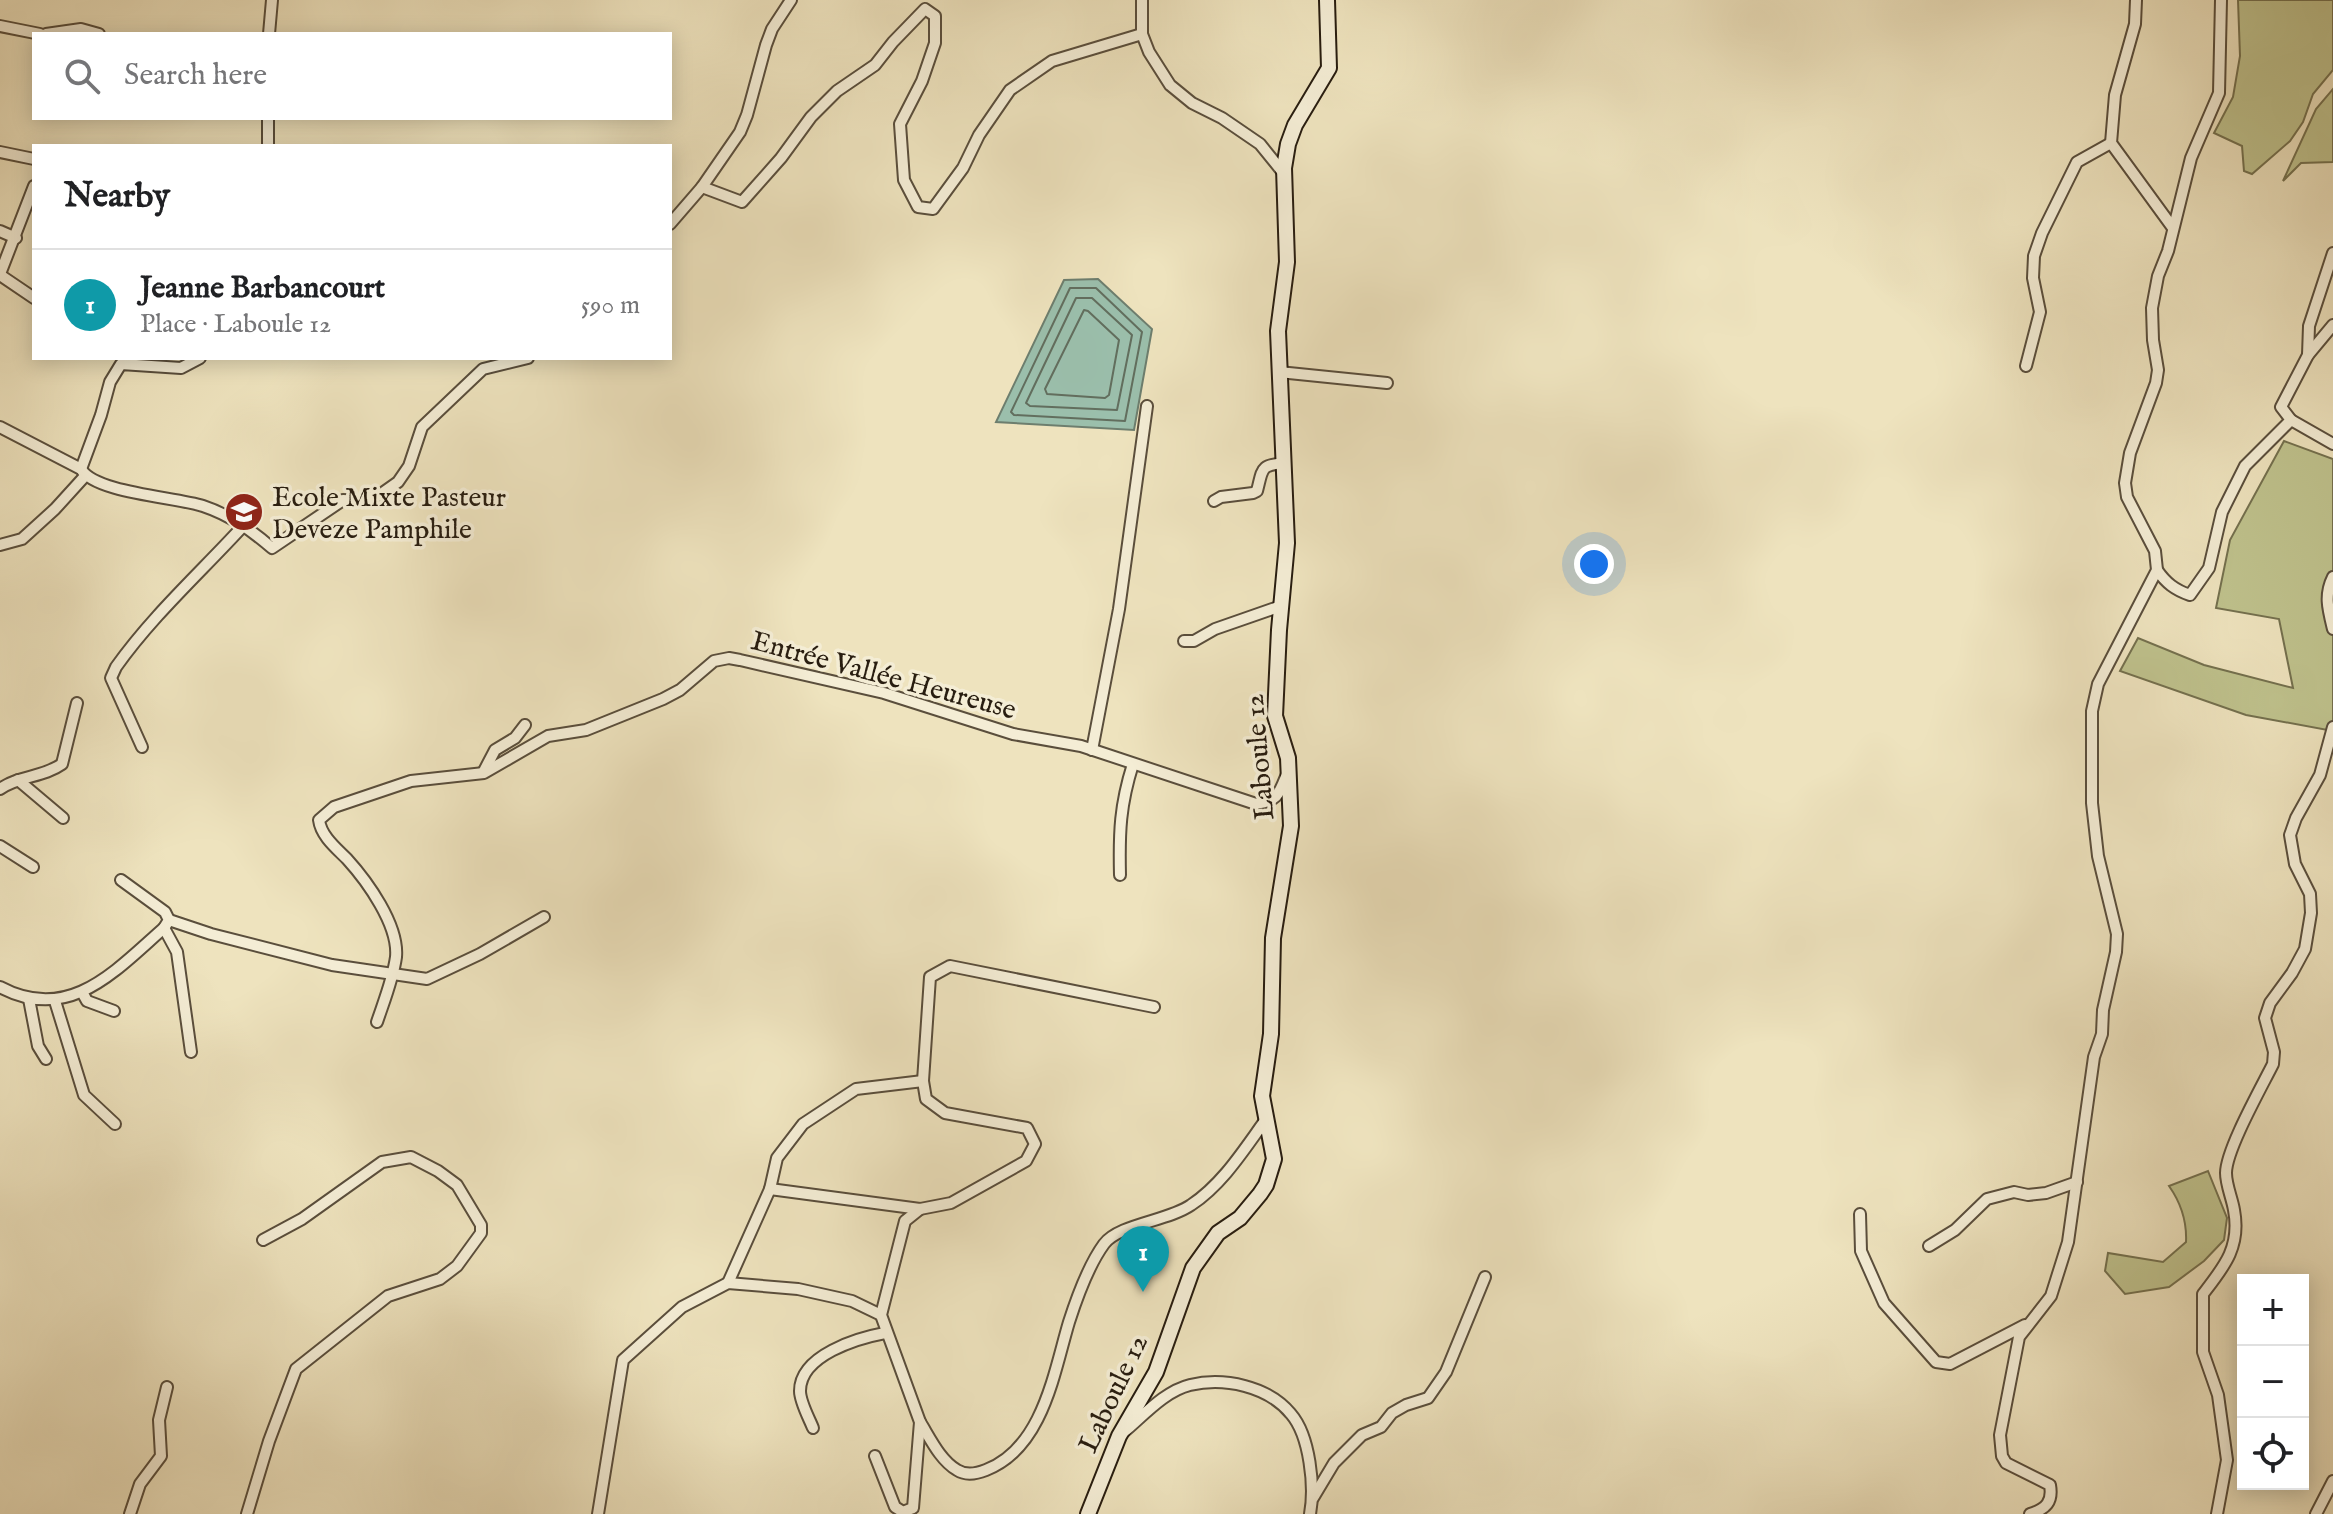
<!DOCTYPE html>
<meta charset="utf-8">
<style>
body{margin:0;font-family:"IM FELL English",serif;background:#f2f2f2;color:#202124}
.controls{position:absolute;right:24px;bottom:24px;display:grid;overflow:hidden;border-radius:0px;box-shadow:0 4px 20px #0003}
.controls button{width:72px;height:72px;display:grid;place-items:center;padding:0;border:0;border-bottom:2px solid #e0e0e0;background:#fff;color:#202124;font:40px sans-serif}
.you{position:absolute;left:1594px;top:564px;width:28px;height:28px;margin:-20px;border:6px solid #fff;border-radius:50%;background:#1a73e8;box-shadow:0 0 0 12px #1a73e833}
.badge{display:grid;place-items:center;width:52px;height:52px;border-radius:50%;background:#8f2418;color:#fff;font-size:26px;font-weight:700}
.pin{position:absolute;translate:-50% -66px;filter:drop-shadow(0 2px 4px #0008)}
.pin::after{content:'';position:absolute;top:42px;width:28px;height:24px;background:inherit;clip-path:polygon(0 0,100% 0,50% 100%)}
.list{margin:0;padding:0;list-style:none}
h2{display:flex;justify-content:space-between;align-items:center;height:104px;margin:0;padding:0 32px;font-size:34px}
h2 small{font-size:26px;font-weight:400;color:#757577}
.list li{display:grid;grid-template-columns:52px 1fr auto;gap:24px;align-items:center;box-sizing:border-box;height:112px;padding:0 32px;border-top:2px solid #e0e0e0}
.list b{display:block;font-size:30px;white-space:nowrap}
.list p{margin:0;font-size:26px;white-space:nowrap;color:#757577}
.list em{font-size:26px;font-style:normal;color:#757577}
.icon{flex:none;width:44px;height:44px;fill:none;stroke:currentColor;stroke-width:2;stroke-linecap:round;stroke-linejoin:round}
.map{position:relative;flex:none;width:2333px;height:1514px;overflow:hidden}
.search{position:absolute;background:#fff;box-shadow:0 4px 20px #0003;left:32px;top:32px;width:640px;height:88px;display:flex;align-items:center;gap:20px;box-sizing:border-box;padding:0 28px;border-radius:0px;color:#757577;font-size:30px}
.panel{position:absolute;background:#fff;box-shadow:0 4px 20px #0003;left:32px;top:144px;width:640px;height:216px;border-radius:0px}
.map>svg:first-child{display:block}
.green{fill:#bfc28d;stroke:#74704e;stroke-width:2}
.water{fill:#9bbfac;stroke:#6d7e6e;stroke-width:2}
.lines{fill:none;stroke-linecap:round;stroke-linejoin:round}
.shore{stroke:#626e5e;stroke-width:2}
.street-casing{stroke:#5a4e3c;stroke-width:14}
.secondary-casing{stroke:#281d10;stroke-width:18}
.street{stroke:#f4edd5;stroke-width:10}
.secondary{stroke:#f4edd5;stroke-width:14}
.labels{text-anchor:middle;stroke-width:7;stroke-linejoin:round;paint-order:stroke}
.poi-label{font-size:28px;fill:#281d10;stroke:#f4edd5;text-anchor:start}
.street-label{font-size:28px;fill:#281d10;stroke:#f4edd5}
</style>
<div class="map">
<svg width="2333" height="1514" viewBox="0 0 2333 1514">
<rect width="100%" height="100%" fill="#eee3be"/>
<filter id="stains"><feTurbulence type="fractalNoise" baseFrequency=".0025" numOctaves="4"/><feColorMatrix values="0 0 0 0 .2 0 0 0 0 .09 0 0 0 0 .02 0 0 0 .5 -.17"/></filter>
<radialGradient id="worn" r=".72"><stop offset=".6" stop-color="#630" stop-opacity="0"/><stop offset="1" stop-color="#630" stop-opacity=".3"/></radialGradient>
<g class="green">
<path d="M2238 0H2333V70L2313 94 2303 122 2290 141 2252 174 2244 171 2242 146 2214 133 2233 97 2240 56Z"/>
<path d="M2333 89V162L2301 163 2283 181 2316 109Z"/>
<path d="M2284 441 2333 459V731L2246 715 2120 671 2138 638 2204 665 2293 688 2279 619 2216 608 2230 540Z"/>
<path d="M2208 1171 2227 1218 2224 1240 2204 1261 2169 1287 2125 1294 2105 1271 2108 1253 2163 1262 2186 1242C2187 1221 2181 1203 2169 1186Z"/>
</g>
<path class="water" d="M1098 279 1152 329 1134 430 996 422 1064 280Z"/>
<g class="lines">
<g class="shore">
<path d="M1070 288H1096L1142 332 1125 421 1014 415 1011 412Z"/>
<path d="M1076 298H1092L1132 335 1117 410 1030 406 1026 403Z"/>
<path d="M1084 310 1088 311 1119 340 1109 395 1105 398 1047 394 1045 389Z"/>
</g>
<defs>
<g id="street">
<path d="M1142 0V34L1149 52 1170 85 1192 103 1222 118 1260 144 1285 175"/>
<path d="M2136 0 2135 24 2115 95 2111 143 2173 228"/>
<path d="M0 26 40 34"/>
<path d="M46 34 81 29 99 34"/>
<path d="M269 34 272 0"/>
<path d="M268 146V118"/>
<path d="M0 152 34 159"/>
<path d="M702 187 740 132 747 115 766 45 772 29 791 0"/>
<path d="M670 224 702 187 742 202 781 158 811 117 837 91 875 65 893 42 925 9 935 16V43L922 81 900 124 904 180 918 207 933 209 963 168 979 135 1010 90 1052 61 1142 34"/>
<path d="M0 231 16 238"/>
<path d="M0 274 34 186"/>
<path d="M0 275 34 298"/>
<path d="M2308 355 2309 326 2333 253"/>
<path d="M2026 366 2040 312 2033 278 2034 256 2042 233 2077 162 2111 143"/>
<path d="M1279 372 1387 383"/>
<path d="M2291 420 2333 444"/>
<path d="M0 427 81 469C95 493 175 497 203 506 230 515 251 530 272 548L343 500 366 501 381 494 398 482 409 466 422 427 483 369 528 358"/>
<path d="M81 469 101 415 110 382 121 364 181 368 200 358"/>
<path d="M1214 501 1221 497 1253 493 1257 491C1263 468 1260 465 1285 463"/>
<path d="M0 545 22 539 55 509 85 476"/>
<path d="M2157 570C2166 583 2175 590 2190 595L2209 568 2222 512 2245 466 2291 420 2281 407 2308 355 2333 325"/>
<path d="M2333 577C2324 595 2328 609 2333 629"/>
<path d="M1184 641H1194L1215 629 1281 606"/>
<path d="M142 747 111 678 116 667C153 615 201 572 244 525"/>
<path d="M1092 750 1119 609 1147 406"/>
<path d="M484 771 495 750 515 738 525 725"/>
<path d="M18 780 63 818"/>
<path d="M0 789C18 776 44 777 62 764L77 703"/>
<path d="M0 846 33 867"/>
<path d="M1120 875C1119 832 1120 805 1133 764"/>
<path d="M169 920 211 934 332 965 427 979 480 954 544 917"/>
<path d="M164 928 177 952 191 1052"/>
<path d="M0 987C69 1024 115 971 164 928L169 920 165 912 121 880"/>
<path d="M82 992 87 1001 114 1011"/>
<path d="M29 999 38 1046 46 1059"/>
<path d="M55 1001 84 1095 115 1124"/>
<path d="M377 1022C384 1001 393 979 396 957 399 925 367 881 347 859 336 848 321 836 319 820L334 807 411 781 484 773 548 736 586 730 663 699 680 690 714 661 729 658 740 660 884 693 1013 734 1081 746 1256 804C1278 801 1279 794 1287 774"/>
<path d="M770 1189 920 1209 951 1203 1026 1161 1035 1144 1027 1128 945 1113 926 1099 923 1081 930 977 950 966 1154 1007"/>
<path d="M1860 1214 1861 1251 1884 1303 1936 1362 1950 1364 2025 1325"/>
<path d="M1929 1246 1955 1230 1987 1199 2014 1192 2028 1195 2046 1193 2077 1182"/>
<path d="M728 1283 770 1189 777 1158 803 1124 856 1089 923 1081"/>
<path d="M920 1422C930 1438 940 1460 957 1470 966 1476 976 1474 986 1470 1043 1448 1054 1372 1069 1322 1077 1297 1088 1266 1104 1244 1119 1224 1168 1221 1191 1205 1223 1184 1245 1148 1267 1118"/>
<path d="M813 1428C809 1418 800 1402 800 1391 800 1355 858 1338 885 1333"/>
<path d="M1125 1431C1144 1415 1165 1391 1190 1385 1224 1377 1268 1386 1291 1414 1310 1436 1315 1487 1310 1514"/>
<path d="M875 1456 895 1507 903 1512 913 1508 920 1422 881 1315 905 1221 920 1209"/>
<path d="M1313 1498 1334 1463 1362 1435 1381 1427 1392 1413 1406 1405 1428 1398 1446 1372 1485 1277"/>
<path d="M130 1514 140 1484 161 1456 159 1420 167 1387"/>
<path d="M247 1514 269 1441 296 1369 388 1296 440 1279 457 1266 481 1233V1225L457 1185 438 1171 411 1157 382 1162 302 1219 263 1240"/>
<path d="M598 1514 623 1360 682 1307 728 1283 798 1289 852 1301 881 1315"/>
<path d="M2030 1514C2046 1509 2053 1502 2050 1485L2006 1463 2002 1456 2000 1435 2019 1337 2051 1296 2068 1242 2094 1057 2102 1034 2103 1010 2116 952 2117 934 2098 856 2092 803V711L2098 684 2157 570 2155 551 2127 497 2125 483 2130 453 2156 383 2158 370 2153 340 2152 308 2158 276 2168 251 2191 158 2219 93 2221 0"/>
<path d="M2217 1514 2227 1460 2218 1395 2203 1352V1294C2224 1267 2241 1247 2234 1210 2232 1198 2226 1185 2226 1173 2226 1150 2261 1088 2273 1064L2274 1052 2265 1018 2270 1003 2292 973 2305 949 2311 913 2310 894 2295 864 2290 835 2296 818 2320 775 2333 727"/>
<path d="M2316 1514 2333 1481"/>
</g>
<path id="secondary" d="M1088 1514 1119 1436 1156 1372 1193 1268 1218 1233 1240 1218 1260 1194 1266 1185 1274 1159 1262 1096 1271 1034 1273 938 1291 826 1288 758 1275 716 1279 630 1287 543 1278 331 1287 262 1284 168 1288 144 1295 125 1329 68 1327 0"/>
</defs>
<use href="#street" class="street-casing"/>
<use href="#secondary" class="secondary-casing"/>
<use href="#street" class="street"/>
<use href="#secondary" class="secondary"/>
</g>
<defs>
<symbol id="school-disc" viewBox="-11 -11 22 22"><circle r="9.5" fill="#8f2418" stroke="#f4edd5"/><path d="M0-5L7-2L0 1L-7-2ZM-4 1L0 2.5L4 1V4Q0 6-4 4Z" fill="#fff"/></symbol>
</defs>
<g fill-rule="evenodd">
<use href="#school-disc" x="222" y="490" width="44" height="44"/>
</g>
<g class="labels">
<g class="poi-label">
<text x="272" y="506">Ecole Mixte Pasteur<tspan x="272" dy="32">Deveze Pamphile</tspan></text>
</g>
<g class="street-label">
<text transform="translate(884 674) rotate(15)" y="10">Entrée Vallée Heureuse</text>
<text transform="translate(1258 757) rotate(-95)" y="10">Laboule 12</text>
<text transform="translate(1112 1393) rotate(-65)" y="10">Laboule 12</text>
</g>
</g>
<rect width="100%" height="100%" filter="url(#stains)"/>
<rect width="100%" height="100%" fill="url(#worn)"/>
</svg>
<div class="controls">
<button>+</button>
<button>−</button>
<button><svg class="icon" aria-label="locate" viewBox="0 0 24 24"><circle cx="12" cy="12" r="6"/><path d="M12 2v4M12 18v4M2 12h4M18 12h4"/></svg></button>
</div>
<div class="you"></div>
<div class="pin badge" style="left:1143px;top:1292px;background:#0f9aa8">1</div>
<div class="search"><svg class="icon" aria-label="search" viewBox="0 0 24 24"><circle cx="10" cy="10" r="6"/><path d="M15 15l6 6"/></svg>Search here</div>
<section class="panel">
<h2>Nearby<small></small></h2>
<ul class="list">
<li><span class="badge" style="background:#0f9aa8">1</span><div><b>Jeanne Barbancourt</b><p>Place · Laboule 12</p></div><em>590 m</em></li>
</ul>
</section>
</div>
